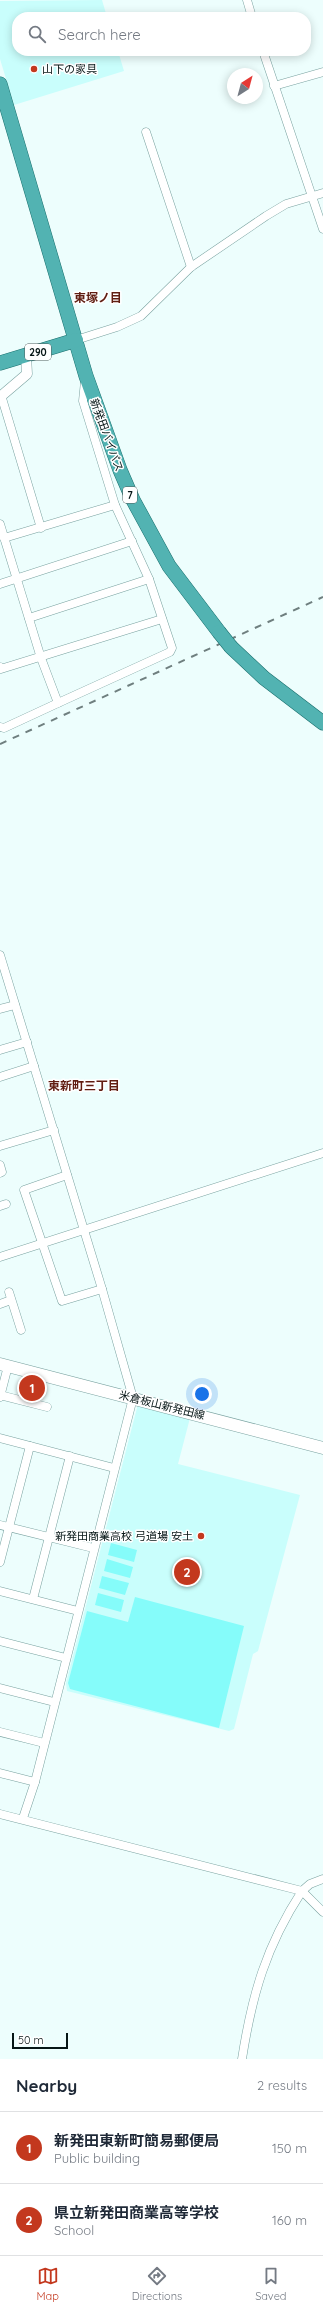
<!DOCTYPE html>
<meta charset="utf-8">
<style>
body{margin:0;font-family:Quicksand,"Noto Sans JP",sans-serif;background:#f2f2f3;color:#1f2937}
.compass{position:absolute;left:227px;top:68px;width:36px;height:36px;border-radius:50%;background:#fff;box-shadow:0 2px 10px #0003;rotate:36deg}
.scale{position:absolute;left:12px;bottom:10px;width:56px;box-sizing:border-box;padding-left:4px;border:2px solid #061616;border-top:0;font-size:11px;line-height:14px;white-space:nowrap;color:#061616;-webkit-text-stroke:3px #fff;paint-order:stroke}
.you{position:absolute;left:202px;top:1394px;width:14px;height:14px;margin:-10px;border:3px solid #fff;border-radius:50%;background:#1a73e8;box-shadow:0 0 0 6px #1a73e833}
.badge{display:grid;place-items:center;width:26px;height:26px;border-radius:50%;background:#c3381e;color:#fff;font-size:13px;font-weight:700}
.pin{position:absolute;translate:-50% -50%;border:2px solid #fff;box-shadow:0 1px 4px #0006}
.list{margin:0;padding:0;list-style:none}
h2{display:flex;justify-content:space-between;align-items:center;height:52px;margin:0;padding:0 16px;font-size:17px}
h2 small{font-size:13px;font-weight:400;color:#747a83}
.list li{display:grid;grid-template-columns:26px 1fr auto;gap:12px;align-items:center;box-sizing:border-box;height:72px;padding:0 16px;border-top:1px solid #e0e1e3}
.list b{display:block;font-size:15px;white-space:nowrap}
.list p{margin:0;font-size:13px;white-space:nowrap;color:#747a83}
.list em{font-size:13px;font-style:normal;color:#747a83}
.icon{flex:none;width:22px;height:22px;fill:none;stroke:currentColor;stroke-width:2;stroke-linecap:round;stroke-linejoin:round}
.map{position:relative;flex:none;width:323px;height:2059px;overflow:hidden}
.search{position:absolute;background:#fff;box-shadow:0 2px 10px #0003;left:12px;right:12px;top:12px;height:44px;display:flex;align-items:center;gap:10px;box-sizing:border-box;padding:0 14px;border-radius:16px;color:#747a83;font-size:15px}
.sheet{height:196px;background:#fff}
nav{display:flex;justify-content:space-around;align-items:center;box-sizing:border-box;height:56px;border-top:1px solid #e0e1e3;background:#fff;font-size:11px;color:#747a83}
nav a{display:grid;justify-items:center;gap:2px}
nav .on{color:#c3381e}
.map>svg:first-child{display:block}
.built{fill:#c9fefc}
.green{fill:#85fcfa}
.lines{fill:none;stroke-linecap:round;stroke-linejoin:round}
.minor-casing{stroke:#79a2a0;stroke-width:9}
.tertiary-casing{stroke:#79a2a0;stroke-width:11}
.secondary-casing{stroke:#79a2a0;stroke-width:13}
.trunk-casing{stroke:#1b706e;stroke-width:15}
.minor{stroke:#fff;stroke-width:8}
.tertiary{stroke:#fff;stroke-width:10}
.secondary{stroke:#fff;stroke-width:12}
.trunk{stroke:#52b3b2;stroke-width:14}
.rail{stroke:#6f7f7f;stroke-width:2;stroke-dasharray:7 7;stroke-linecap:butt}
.trunk-bridge-casing{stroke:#1b706e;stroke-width:15;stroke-linecap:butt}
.trunk-bridge{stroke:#52b3b2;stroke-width:14}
.poi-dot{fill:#c3381e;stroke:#fff;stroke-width:1.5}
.labels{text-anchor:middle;stroke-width:3;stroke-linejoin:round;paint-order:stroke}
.shield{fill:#fff;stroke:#515c5c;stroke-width:1}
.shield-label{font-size:10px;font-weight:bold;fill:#061616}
.poi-label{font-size:11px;fill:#061616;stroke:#fff;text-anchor:start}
.street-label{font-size:11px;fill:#061616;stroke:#fff}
.neighbourhood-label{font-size:12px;font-weight:bold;fill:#601d11;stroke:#fff}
</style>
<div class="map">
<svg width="323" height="2059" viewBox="0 0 323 2059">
<rect width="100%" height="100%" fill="#edfefd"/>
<g class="built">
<path d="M102 0 107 17H17V51H118L124 71 14 105 0 59V1Z"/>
<path d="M138 1404 190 1418 178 1464 300 1495 258 1651 253 1654 234 1729 229 1731 67 1691 66 1683Z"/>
</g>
<g class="green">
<path d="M111 1543 137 1550 134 1562 108 1555Z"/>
<path d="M107 1559 133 1567 130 1578 104 1571Z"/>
<path d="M102 1576 129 1583 125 1595 99 1588Z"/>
<path d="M98 1593 124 1600 121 1612 95 1605Z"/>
<path d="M135 1597 244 1626 219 1728 70 1689 68 1683 87 1611 128 1622Z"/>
</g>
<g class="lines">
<defs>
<g id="minor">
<path d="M247 0 252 17"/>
<path d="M263 51 323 229"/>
<path d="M274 86 323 72"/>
<path d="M146 132 191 267"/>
<path d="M76 340 117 327 141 316 191 267 266 216 286 204 323 193"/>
<path d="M1 395 41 528"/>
<path d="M0 524 41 658 58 703 4 728 0 727"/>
<path d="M4 538 115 505"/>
<path d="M0 584 132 541"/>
<path d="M29 618 149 579"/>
<path d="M0 667 1 669 162 619"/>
<path d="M58 703 170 652 172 648 149 579 115 505 83 401 85 381"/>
<path d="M0 955 102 1289 133 1398 35 1782 23 1818"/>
<path d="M0 1009 15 1005"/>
<path d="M0 1050 27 1042"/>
<path d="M0 1077 34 1066"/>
<path d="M0 1146 54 1130"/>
<path d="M0 1165 2 1172 0 1173"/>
<path d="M67 1175 24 1190 62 1301 102 1289"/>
<path d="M0 1206 6 1204"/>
<path d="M0 1257 323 1153"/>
<path d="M9 1292 21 1330"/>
<path d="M0 1304 11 1300"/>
<path d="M0 1395 47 1407"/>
<path d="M0 1397 8 1366"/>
<path d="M0 1438 114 1468"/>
<path d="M0 1525 93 1548"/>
<path d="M0 1562 30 1446"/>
<path d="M0 1591 78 1611"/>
<path d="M33 1599 70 1456"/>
<path d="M0 1641 66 1658"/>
<path d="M0 1688 54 1702"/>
<path d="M0 1732 44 1743"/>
<path d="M0 1773 35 1782"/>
<path d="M0 1814 302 1891 323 1912"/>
<path d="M242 2059C252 1995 266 1946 302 1891L310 1884 323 1879"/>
</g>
<path id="tertiary" d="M0 397 27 374 26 356"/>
<path id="secondary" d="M0 1364 323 1448"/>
<g id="trunk">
<path d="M0 84 86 376 120 470 133 500 169 566 219 632"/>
<path d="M0 363 76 340"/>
<path d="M231 647 264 678 323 723"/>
</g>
</defs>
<use href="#minor" class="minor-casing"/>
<use href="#tertiary" class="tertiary-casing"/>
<use href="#secondary" class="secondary-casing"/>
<use href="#trunk" class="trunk-casing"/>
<use href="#minor" class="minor"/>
<use href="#tertiary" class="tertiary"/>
<use href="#secondary" class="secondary"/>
<use href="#trunk" class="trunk"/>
<path class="rail" d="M0 744 323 597"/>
<defs>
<path id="trunk-bridge" d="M219 632 231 647"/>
</defs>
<use href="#trunk-bridge" class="trunk-bridge-casing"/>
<use href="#trunk-bridge" class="trunk-bridge"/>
</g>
<g class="poi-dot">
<circle cx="34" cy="69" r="4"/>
<circle cx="201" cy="1536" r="4"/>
</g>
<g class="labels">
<g class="shield">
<rect x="25" y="344" width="26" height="16" rx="3"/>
<rect x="123" y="487" width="14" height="16" rx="3"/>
</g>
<g class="shield-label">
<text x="38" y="356">290</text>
<text x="130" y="499">7</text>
</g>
<g class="poi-label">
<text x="42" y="73">山下の家具</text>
<text x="193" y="1540" text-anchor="end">新発田商業高校 弓道場 安土</text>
</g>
<g class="street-label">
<text transform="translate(107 435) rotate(70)" y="4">新発田バイパス</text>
<text transform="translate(162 1405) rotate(14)" y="4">米倉板山新発田線</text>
</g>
<g class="neighbourhood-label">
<text x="98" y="302">東塚ノ目</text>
<text x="84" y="1090">東新町三丁目</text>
</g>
</g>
</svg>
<svg class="compass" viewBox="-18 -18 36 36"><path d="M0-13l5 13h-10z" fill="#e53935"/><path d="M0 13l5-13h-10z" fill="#747a83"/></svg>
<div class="scale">50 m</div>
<div class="you"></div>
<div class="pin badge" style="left:32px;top:1388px">1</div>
<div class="pin badge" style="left:187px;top:1572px">2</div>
<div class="search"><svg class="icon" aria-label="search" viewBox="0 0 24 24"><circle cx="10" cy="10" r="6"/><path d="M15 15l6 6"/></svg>Search here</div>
</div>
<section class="sheet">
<h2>Nearby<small>2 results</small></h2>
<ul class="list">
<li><span class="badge">1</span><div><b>新発田東新町簡易郵便局</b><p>Public building</p></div><em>150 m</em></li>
<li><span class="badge">2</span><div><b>県立新発田商業高等学校</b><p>School</p></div><em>160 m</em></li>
</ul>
</section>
<nav>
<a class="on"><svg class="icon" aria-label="map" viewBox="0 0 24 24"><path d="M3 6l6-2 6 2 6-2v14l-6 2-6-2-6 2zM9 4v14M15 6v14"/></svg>Map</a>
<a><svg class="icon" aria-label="directions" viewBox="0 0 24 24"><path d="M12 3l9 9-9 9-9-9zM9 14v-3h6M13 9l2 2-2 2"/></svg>Directions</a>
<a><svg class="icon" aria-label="saved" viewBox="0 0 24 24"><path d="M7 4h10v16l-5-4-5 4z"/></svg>Saved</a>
</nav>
